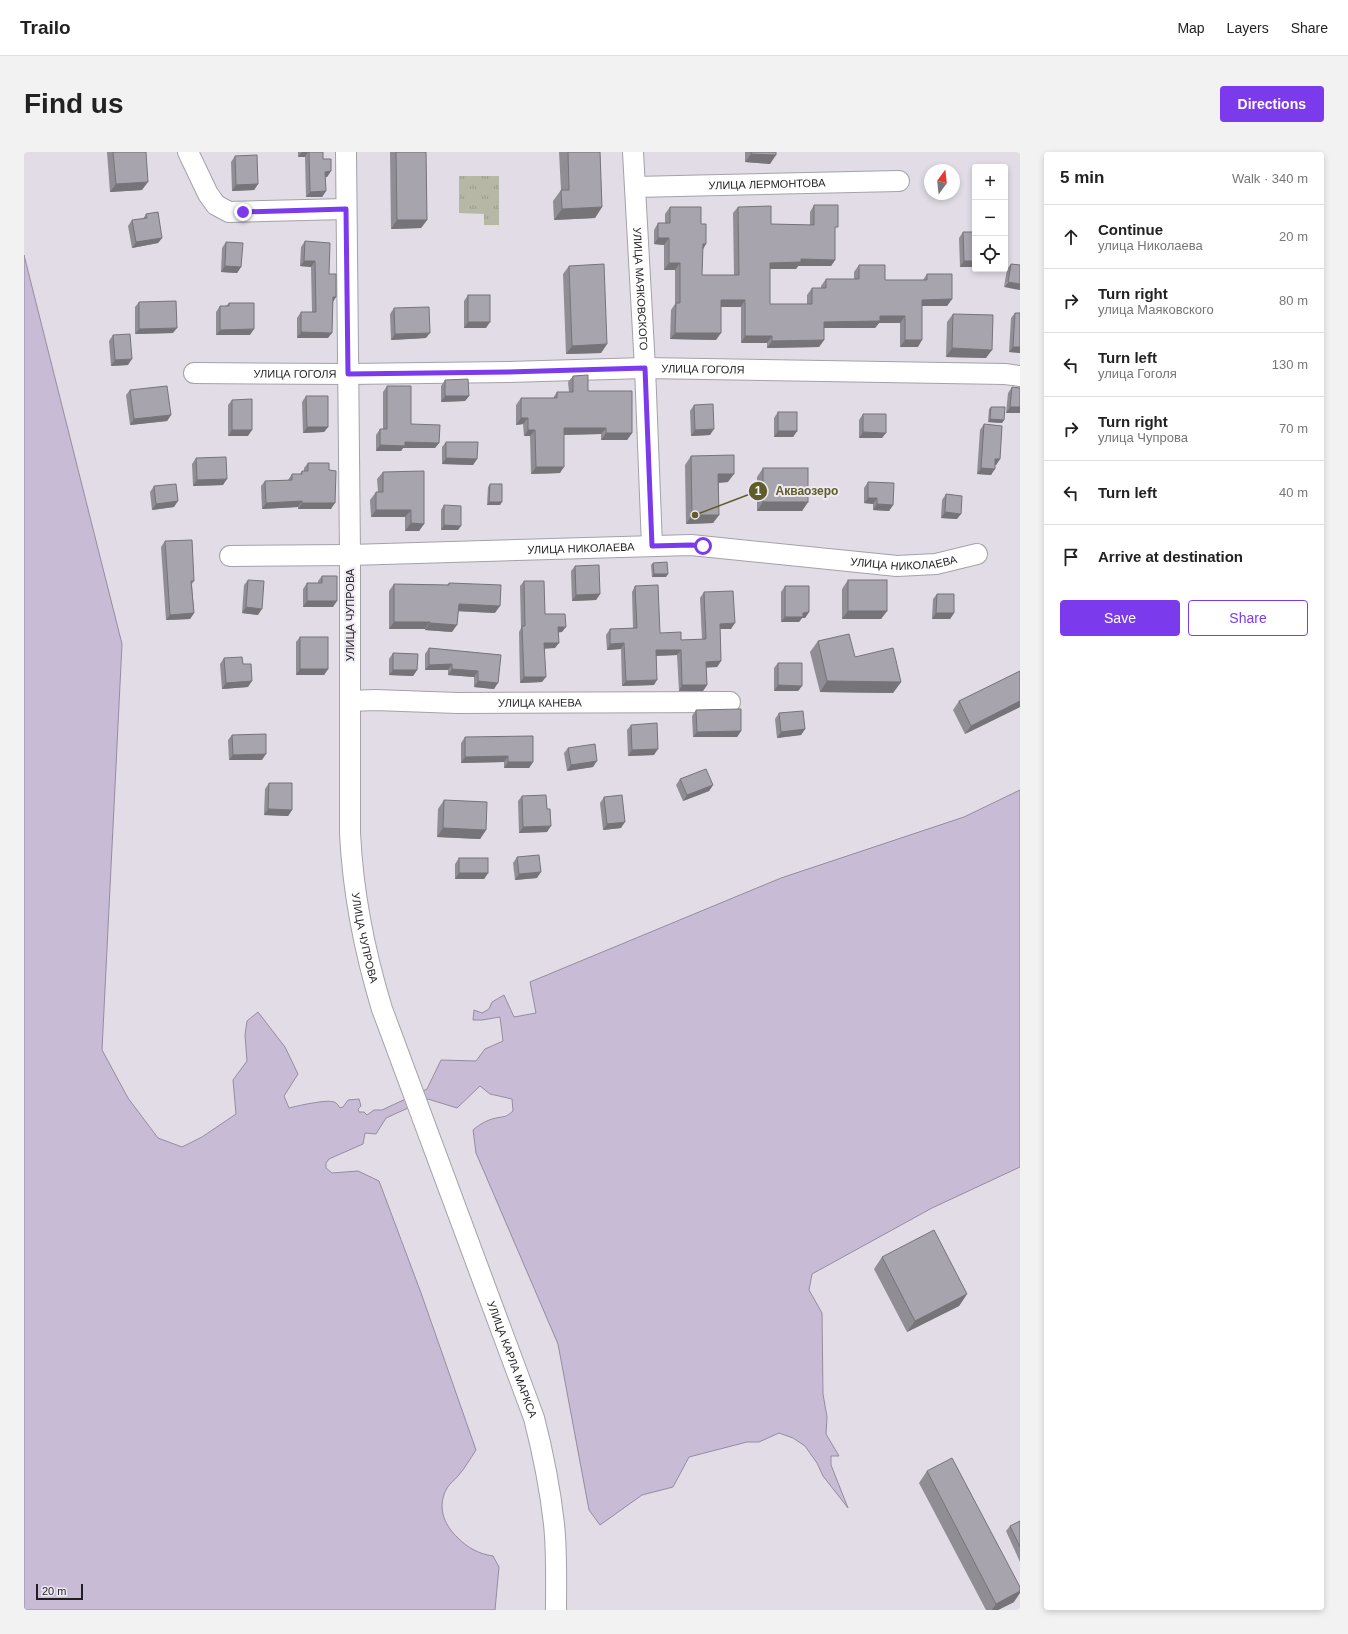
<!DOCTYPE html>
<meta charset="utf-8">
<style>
body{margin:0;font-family:Helvetica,sans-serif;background:#f2f2f2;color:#222}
.controls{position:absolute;right:12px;top:12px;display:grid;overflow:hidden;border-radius:4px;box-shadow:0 2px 6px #0003}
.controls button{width:36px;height:36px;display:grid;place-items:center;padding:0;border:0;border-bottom:1px solid #e0e0e0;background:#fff;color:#222;font:20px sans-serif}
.compass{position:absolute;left:900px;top:12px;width:36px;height:36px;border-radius:50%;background:#fff;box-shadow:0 2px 6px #0003;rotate:15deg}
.scale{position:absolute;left:12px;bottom:10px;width:47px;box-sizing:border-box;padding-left:4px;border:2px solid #211f23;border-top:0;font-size:11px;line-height:14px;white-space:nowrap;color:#211f23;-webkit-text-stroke:3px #eee9f2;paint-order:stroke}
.stop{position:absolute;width:12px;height:12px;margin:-9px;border:3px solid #7c3aed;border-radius:50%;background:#fff}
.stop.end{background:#7c3aed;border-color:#fff;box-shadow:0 1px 4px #0008}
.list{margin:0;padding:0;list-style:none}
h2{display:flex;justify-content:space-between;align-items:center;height:52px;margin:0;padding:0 16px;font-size:17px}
h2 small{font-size:13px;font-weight:400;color:#767676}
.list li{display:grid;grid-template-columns:26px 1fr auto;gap:12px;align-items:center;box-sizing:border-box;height:64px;padding:0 16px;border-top:1px solid #e0e0e0}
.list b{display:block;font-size:15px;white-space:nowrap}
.list p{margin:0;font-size:13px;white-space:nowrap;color:#767676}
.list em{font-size:13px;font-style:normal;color:#767676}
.actions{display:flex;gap:8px;padding:12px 16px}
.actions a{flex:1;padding:9px 0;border:1px solid #7c3aed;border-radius:4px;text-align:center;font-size:14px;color:#7c3aed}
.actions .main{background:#7c3aed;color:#fff}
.icon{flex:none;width:22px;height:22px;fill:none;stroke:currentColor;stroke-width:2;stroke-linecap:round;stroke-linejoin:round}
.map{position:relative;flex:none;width:996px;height:1458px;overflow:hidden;border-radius:4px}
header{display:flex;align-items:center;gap:24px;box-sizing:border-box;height:56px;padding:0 20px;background:#fff;border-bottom:1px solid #e0e0e0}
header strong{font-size:19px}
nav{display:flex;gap:22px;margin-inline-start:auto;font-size:14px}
.intro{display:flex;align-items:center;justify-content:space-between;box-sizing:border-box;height:96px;padding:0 24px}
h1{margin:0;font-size:28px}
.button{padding:10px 18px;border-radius:4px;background:#7c3aed;color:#fff;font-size:14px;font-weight:700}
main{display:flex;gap:24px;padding:0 24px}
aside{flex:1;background:#fff;border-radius:4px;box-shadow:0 2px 6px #0003}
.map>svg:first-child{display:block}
.grass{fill:url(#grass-tufts)}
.water{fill:#c8bbd6;stroke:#968ca0}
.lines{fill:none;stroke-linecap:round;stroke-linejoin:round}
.minor-casing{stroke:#a5a1a9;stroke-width:22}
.minor{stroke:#fff;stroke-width:20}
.wall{fill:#908d95}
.shaded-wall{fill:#767379}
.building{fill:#a8a4ad;stroke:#767379}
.route{stroke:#7c3aed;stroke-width:5}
.labels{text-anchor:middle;stroke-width:4;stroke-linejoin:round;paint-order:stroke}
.street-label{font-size:11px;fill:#211f23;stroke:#eee9f2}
.leader{fill:none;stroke:#5f5d29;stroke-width:1.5}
.callout-dot{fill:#5f5d29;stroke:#eee9f2;stroke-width:1.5}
.mark-label{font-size:12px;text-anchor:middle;font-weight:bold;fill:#fff}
.callout-label{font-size:12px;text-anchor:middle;font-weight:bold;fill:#5f5d29;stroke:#eee9f2;stroke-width:4;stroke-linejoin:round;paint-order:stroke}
</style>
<header>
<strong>Trailo</strong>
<nav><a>Map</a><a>Layers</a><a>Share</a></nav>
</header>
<div class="intro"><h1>Find us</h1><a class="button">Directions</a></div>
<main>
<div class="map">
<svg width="996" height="1458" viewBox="0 0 996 1458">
<defs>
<pattern id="grass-tufts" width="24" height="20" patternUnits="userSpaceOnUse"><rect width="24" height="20" fill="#b7b7a5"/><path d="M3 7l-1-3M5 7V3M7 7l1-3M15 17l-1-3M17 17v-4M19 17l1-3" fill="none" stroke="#9d9d8e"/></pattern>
</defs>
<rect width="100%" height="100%" fill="#e1dce5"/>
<path class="grass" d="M435 24H475V73H460V62L435 61Z"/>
<path class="water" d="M0 103 98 492 78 898 104 946 134 986 158 995 178 985 212 962 209 928 223 909 221 883 223 869 234 860 261 895 274 922 260 944 265 956C273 954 303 947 310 950 313 951 314 953 316 956L319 955 324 948 335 947 337 954 334 957 335 960H340L343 963 350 958H358L403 937 417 908 452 909 461 897 479 889 476 865 458 868H449L450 858 458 861 465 857 468 850 480 843 490 865 512 861 506 830 757 726 940 665 996 638V1015L908 1056 788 1122 785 1138 798 1161 799 1242 803 1265 802 1282 815 1304H807V1313L824 1356 799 1324 793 1311 781 1294 769 1286 755 1281 735 1290H723L665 1305 649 1335 618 1343 576 1373 565 1358 534 1192 452 1001 449 978C456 972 463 968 472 966 481 964 481 966 489 959L488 947 466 942 456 934 433 956 404 947 362 966 352 982 341 981 339 992 305 1007 302 1011V1016L308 1021 334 1019 355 1029 397 1141 452 1298C446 1307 441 1316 434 1324 431 1328 426 1331 423 1336 413 1354 419 1372 434 1386 444 1396 455 1402 469 1404L475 1415 471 1458H0Z"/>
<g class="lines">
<defs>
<g id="minor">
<path d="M164 0 184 42 192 53 205 60 322 57"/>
<path id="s1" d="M322 0 326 403V681C329 742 340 798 358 857L510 1266C519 1301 526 1336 530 1372 533 1400 532 1429 532 1458"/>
<path id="s2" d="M609 0 621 216 628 394"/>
<path id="s3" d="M611 35 875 29"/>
<path id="s4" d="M170 221 324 222 483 220 621 216 981 222 996 224"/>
<path id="s5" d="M206 404 326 403 667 393 873 414 912 412 953 402"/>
<path id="s6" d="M326 549 351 548 433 551 706 550"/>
</g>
</defs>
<use href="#minor" class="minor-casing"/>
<use href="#minor" class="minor"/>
</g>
<g class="wall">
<path d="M83 0H122L118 38 86 40Z"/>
<path d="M274 0H299V7L307 19 303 25H301L302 39 298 45H282L281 5H274Z"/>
<path d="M366 0H402L403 68 397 76 367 77Z"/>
<path d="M535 0H576L578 55 571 66 530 68 529 49 537 38Z"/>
<path d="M721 0H752L746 12 721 10Z"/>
<path d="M211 4 234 32 230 38 208 39 207 10Z"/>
<path d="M790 53 811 79V108L807 114H774L772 117H746V152H783V143L788 136H797V134L802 127H830V120L835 113 861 128H899L903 122 928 147 923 154H898L894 195H876V171H855L851 176H800V188L795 195 743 196V191H717V155H697L692 188 646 187 647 158 651 152V118H640V93L630 92V78L634 71H641V62L646 55 677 72 679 97 678 123H710L709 61 714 55 747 72 786 73V60Z"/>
<path d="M122 62 138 86 134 91 108 96 104 74 108 68 119 67Z"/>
<path d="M939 80 948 115H936L935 86Z"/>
<path d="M281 89 305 122 312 145 309 150 304 186H273V166L277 160H288L287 115 276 114 277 95Z"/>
<path d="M202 90 217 115 213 121 197 120 198 96Z"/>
<path d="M987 112 996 113 980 135 983 117Z"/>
<path d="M545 114 583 192 577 201 542 202 539 122Z"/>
<path d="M444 143 462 176H440V149Z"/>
<path d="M115 150 149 181 111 182V155Z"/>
<path d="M205 151 226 183H192V160L196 154H202Z"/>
<path d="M370 156 402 186 367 188 366 162Z"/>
<path d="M991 161H996V201L985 200 987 166Z"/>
<path d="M929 162 962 206 922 205 923 170Z"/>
<path d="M89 183 104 213 87 214 85 189Z"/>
<path d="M549 224 608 281 603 288H577V282L540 283 536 321 507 322 506 284H500L499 272 492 273V253L497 246H529L533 240H545L544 230Z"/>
<path d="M421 228 445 244 441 249 417 250V234Z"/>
<path d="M363 234 387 272 415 291 411 296H379L377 299H352V283L356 277H359V240Z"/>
<path d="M988 235 996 261H982L984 241Z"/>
<path d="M106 238 147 263 143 269 106 273 102 243Z"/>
<path d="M282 244 304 275 300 280 279 281 278 250Z"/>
<path d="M208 248 224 284H204V253Z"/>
<path d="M670 253 686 283 667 284 666 259Z"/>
<path d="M967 255 980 268 978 271 964 270 965 257Z"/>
<path d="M754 260 773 279 769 285H750V266Z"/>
<path d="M839 262 858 286H835V268Z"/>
<path d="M960 272 976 307 972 313H971L967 323 953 322 956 278Z"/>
<path d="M422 290 453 307 449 313 418 312V295Z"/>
<path d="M667 304 704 330 695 331V363L689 371 662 372 661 313Z"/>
<path d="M172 306 199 333 169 334 168 312Z"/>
<path d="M284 311 305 318 307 357H274V355L238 357 237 334 241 329 264 328 268 322H276L278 319H280V316Z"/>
<path d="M739 316 784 350 778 359H733V325Z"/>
<path d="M359 320 400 372 395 379H381V365H347L346 348 352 340H354L353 327Z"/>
<path d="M844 330 869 353 865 359 849 358V352L840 351V336Z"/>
<path d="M466 332 476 353H463L464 335Z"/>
<path d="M130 334 150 355 128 358 126 340Z"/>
<path d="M922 342 933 367 917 366 918 348Z"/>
<path d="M420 353 434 378H417V358Z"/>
<path d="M141 389 170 429 168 432 170 461 166 467 142 468 137 395Z"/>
<path d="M629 411 642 425H628L627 413Z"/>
<path d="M551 414 576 442 572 448 548 449 547 419Z"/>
<path d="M298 424 309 455H279V437L283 431H294V429Z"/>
<path d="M224 428 234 463 218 461 220 433Z"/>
<path d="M824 428 863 459 857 467H818V437Z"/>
<path d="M500 429 521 462 538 480H535L531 496H521L518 530 496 531 495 480 497 476 496 434Z"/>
<path d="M425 431 471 461 434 459 428 480 401 478V477H365V439L370 432 423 433Z"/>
<path d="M611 434 636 481 657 488 678 487 676 446 680 440 707 477H696L697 509 693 515H682L683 533 679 539H655L653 503 632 504 630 533 598 534 597 497 583 498 582 483 586 477 609 476 608 440Z"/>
<path d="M761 434 785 460 781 466H778L775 470H757V440Z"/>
<path d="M913 442 930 461 926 467H908L909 447Z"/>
<path d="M276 485 304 517 300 523H272V490Z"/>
<path d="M794 489 831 505 877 530 869 541 796 540 786 500Z"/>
<path d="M405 496 477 503 470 537 450 535V525L424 523V518H401V502Z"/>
<path d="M369 501 393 518 389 524 365 523V507Z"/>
<path d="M200 506 219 512 224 535 198 537 196 512Z"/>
<path d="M754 511 778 534 774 539H750V516Z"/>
<path d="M996 519V555L941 582 929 558 935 549Z"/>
<path d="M672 558 717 579 713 585H669L668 564Z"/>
<path d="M755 561 781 577 777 583 753 586 751 567Z"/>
<path d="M607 573 630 603 604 604 603 578Z"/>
<path d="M208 583 238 608H205L204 588Z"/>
<path d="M441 585 509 610 505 616H480V610L437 611V591Z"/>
<path d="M544 596 569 615 543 619 540 601Z"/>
<path d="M656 627 689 633 685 639 659 649 652 633Z"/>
<path d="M245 631 268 658 264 664 240 663 241 637Z"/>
<path d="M498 644 523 657V680L495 681 494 649Z"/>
<path d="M580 645 597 676 579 678 576 651Z"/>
<path d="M420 648 462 678 456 687 413 685 414 657Z"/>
<path d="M493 705 513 726 491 728 489 711Z"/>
<path d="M435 706 464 721 460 727H431V712Z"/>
<path d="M858 1105 943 1142 935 1154 883 1180 850 1117Z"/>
<path d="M903 1319 990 1450 974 1458H962L895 1331Z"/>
<path d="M996 1369V1410L982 1379 986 1374Z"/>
</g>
<g class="shaded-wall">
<path d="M278 0H284L281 5H274Z"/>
<path d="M727 2 752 3 746 12 721 10Z"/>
<path d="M307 19 303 25H297L301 20Z"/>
<path d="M124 30 118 38 86 40 92 32Z"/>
<path d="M234 32 230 38 208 39 212 33Z"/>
<path d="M302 39 298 45H282L286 40Z"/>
<path d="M578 55 571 66 530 68 538 57Z"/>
<path d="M373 68H403L397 76 367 77Z"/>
<path d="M138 86 134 91 108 96 112 90Z"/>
<path d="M634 86H645L640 93 630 92Z"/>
<path d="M679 92H682L678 99Z"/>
<path d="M777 107 811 108 807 114H774L772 117H742L746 111Z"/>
<path d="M280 109H291L287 115 276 114Z"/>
<path d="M940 109H951V111L948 115H936Z"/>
<path d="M645 111H656L651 118H640Z"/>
<path d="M201 114 217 115 213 121 197 120Z"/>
<path d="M984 130 996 132V138L980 135Z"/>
<path d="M309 145H312L308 151Z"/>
<path d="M928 147 923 154H893L898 148Z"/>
<path d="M697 148H721L717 155H692Z"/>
<path d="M856 164H881L876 171H855L851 176H795L800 170Z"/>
<path d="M444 170H466L462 176H440Z"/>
<path d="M153 176 149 181 111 182 115 177Z"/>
<path d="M230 177 226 183H192L196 178Z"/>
<path d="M277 180 308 181 304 186H273Z"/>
<path d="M406 181 402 186 367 188 371 182Z"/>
<path d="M651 181H697L692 188 646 187Z"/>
<path d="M721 184H748L743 191H717Z"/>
<path d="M800 188 795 195 743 196 748 189Z"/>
<path d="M881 188H898L894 195H876Z"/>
<path d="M583 192 577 201 542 202 548 194Z"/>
<path d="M989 195H996V201L985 200Z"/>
<path d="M928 196 968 198 962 206 922 205Z"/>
<path d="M108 207 104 213 87 214 91 208Z"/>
<path d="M421 244H445L441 249 417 250Z"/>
<path d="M986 255H996V261H982Z"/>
<path d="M147 263 143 269 106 273 110 267Z"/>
<path d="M497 266H504L499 272 492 273Z"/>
<path d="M966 267 980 268 978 271 964 270Z"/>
<path d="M283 275H304L300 280 279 281Z"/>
<path d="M540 276H582L577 282 535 283Z"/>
<path d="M690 277 686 283 667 284 671 278Z"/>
<path d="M208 278H228L224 284H204Z"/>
<path d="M504 278H511L506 284H500Z"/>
<path d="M754 279H773L769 285H750Z"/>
<path d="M839 280 862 281 858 286H835Z"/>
<path d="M582 281H608L603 288H577Z"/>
<path d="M381 290 415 291 411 296H379L377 299H352L356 293Z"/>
<path d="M422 306 453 307 449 313 418 312Z"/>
<path d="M971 307H976L972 313 967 312Z"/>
<path d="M512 315H540L536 321 507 322Z"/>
<path d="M957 316 971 317 967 323 953 322Z"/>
<path d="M694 322H710L704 330 688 331Z"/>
<path d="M203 327 199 333 169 334 173 328Z"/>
<path d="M844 346H853L849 352 840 351Z"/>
<path d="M154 349 150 355 128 358 132 352Z"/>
<path d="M278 349 274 355 238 357 242 351Z"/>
<path d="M465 350H478L476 353H463Z"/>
<path d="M739 350H784L778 359H733Z"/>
<path d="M278 351H311L307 357H274Z"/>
<path d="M853 352 869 353 865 359 849 358Z"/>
<path d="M352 358H387L381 365H347Z"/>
<path d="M921 360 937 362 933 367 917 366Z"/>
<path d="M668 363H695L689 371 662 372Z"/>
<path d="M387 371 400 372 395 379H381Z"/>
<path d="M420 373 437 374 434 378H417Z"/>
<path d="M630 422H644L642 425H628Z"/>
<path d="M576 442 572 448 548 449 552 443Z"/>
<path d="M283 449H313L309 455H279Z"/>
<path d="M435 452 476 454 471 461 430 459Z"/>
<path d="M222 455 238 457 234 463 218 461Z"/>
<path d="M824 459H863L857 467H818Z"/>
<path d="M785 460 781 466H778L775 470H757L761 465Z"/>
<path d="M170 461 166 467 142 468 146 463Z"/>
<path d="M912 461H930L926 467H908Z"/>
<path d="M370 470H406L401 477H365Z"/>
<path d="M406 471 433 473 428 480 401 478Z"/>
<path d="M711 471 707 477H692L696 472Z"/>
<path d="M534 475H542L538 480 531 481Z"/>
<path d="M520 491H535L531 496 517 497Z"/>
<path d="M600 491 597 497 583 498 586 492Z"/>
<path d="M632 498H657L653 503 628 504Z"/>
<path d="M697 509 693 515 678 516 682 510Z"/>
<path d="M428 512 424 518H401L405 513Z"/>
<path d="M276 517H304L300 523H272Z"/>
<path d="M428 517 454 519 450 525 424 523Z"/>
<path d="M369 518H393L389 524 365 523Z"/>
<path d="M500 525H522L518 530 496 531Z"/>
<path d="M633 528 630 533 598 534 602 529Z"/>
<path d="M228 529 224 535 198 537 202 531Z"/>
<path d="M454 529 474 531 470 537 450 535Z"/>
<path d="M803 529 877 530 869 541 796 540Z"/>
<path d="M658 533H683L679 539H655Z"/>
<path d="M754 533 778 534 774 539H750Z"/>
<path d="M996 549V555L941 582 947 574Z"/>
<path d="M781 577 777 583 753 586 757 580Z"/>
<path d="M717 579 713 585H669L673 580Z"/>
<path d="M634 597 630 603 604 604 608 598Z"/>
<path d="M242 602 238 608H205L209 603Z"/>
<path d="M484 604 480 610 437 611 441 605Z"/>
<path d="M573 609 569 615 543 619 547 613Z"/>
<path d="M484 610H509L505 616H480Z"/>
<path d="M689 633 685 639 659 649 663 643Z"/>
<path d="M244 657 268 658 264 664 240 663Z"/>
<path d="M601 670 597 676 579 678 583 672Z"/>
<path d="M527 674 523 680 495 681 499 675Z"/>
<path d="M419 676 462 678 456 687 413 685Z"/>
<path d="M517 720 513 726 491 728 495 722Z"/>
<path d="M435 721H464L460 727H431Z"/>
<path d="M943 1142 935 1154 883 1180 891 1169Z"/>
<path d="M996 1439V1441L990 1450 974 1458H968L972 1452Z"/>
</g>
<g class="building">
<path d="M89 0H122L124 30 92 32Z"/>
<path d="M285 0H299V7H307V19L301 20 302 39 286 40Z"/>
<path d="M372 0H402L403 68H373Z"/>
<path d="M544 0H576L578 55 538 57 537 38H545Z"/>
<path d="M727 0H752V3L727 2Z"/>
<path d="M233 3 234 32 212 33 211 4Z"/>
<path d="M790 53H814V75H811V108L777 107V110L746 111V152H788V136H802V127H835V113H861V128H903V122H928V147L898 148V188H881V164H856V169L800 170V188L748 189V184H721V148H697V181H651L652 151H656V111H645V86H634V71H646V55H677V72H682V92H679L678 123H715L714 55 747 54V72L790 73Z"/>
<path d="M134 60 138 86 112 90 108 68 123 66 122 62Z"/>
<path d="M939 80H951V109H940Z"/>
<path d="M281 89 306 91 305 122H312V145H309L308 181 277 180V160H292L291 109H280Z"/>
<path d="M202 90 219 91 217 115 201 114Z"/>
<path d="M580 112 583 192 548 194 545 114Z"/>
<path d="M987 112 996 113V132L984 130Z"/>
<rect x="444" y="143" width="22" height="27"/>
<path d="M152 149 153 176 115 177V150Z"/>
<path d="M205 151H230V177L196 178V154H205Z"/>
<path d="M405 155 406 181 371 182 370 156Z"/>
<path d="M991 161H996V195H989Z"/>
<path d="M929 162 969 163 968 198 928 196Z"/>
<path d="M106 182 108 207 91 208 89 183Z"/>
<path d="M564 223V239H608V281H582V276H540V315H512L511 278H504V266H497V246H533V240H549V224Z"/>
<path d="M444 227 445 244H421V228Z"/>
<path d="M143 234 147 263 110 267 106 238Z"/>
<path d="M363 234H387V272L416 273 415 291 381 290V294L356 293V277H363Z"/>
<path d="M988 235 996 236V255H986Z"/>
<path d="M282 244H304V275H283Z"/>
<path d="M228 247V278H208V248Z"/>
<path d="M689 252 690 277 671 278 670 253Z"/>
<path d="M967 255H981L980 268 966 267Z"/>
<rect x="754" y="260" width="19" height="19"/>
<path d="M839 262H862V281L839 280Z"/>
<path d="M960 272 978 274 976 307H971V317L957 316Z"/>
<path d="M422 290H454L453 307 422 306Z"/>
<path d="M710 303V322H694L695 363H668L667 304Z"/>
<path d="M202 305 203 327 173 328 172 306Z"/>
<path d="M284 311H305V318L312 319 311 351H278V349L242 351 241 329 268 328V322H278V319H284Z"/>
<rect x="739" y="316" width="45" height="34"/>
<path d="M400 319V372L387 371V358H352V340H359V320Z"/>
<path d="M844 330 870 331 869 353 853 352V346H844Z"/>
<path d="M152 332 154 349 132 352 130 334Z"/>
<path d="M466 332H478V350H465Z"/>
<path d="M922 342 938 344 937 362 921 360Z"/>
<path d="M420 353 437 354V374L420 373Z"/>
<path d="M168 388 170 429H167L170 461 146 463 141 389Z"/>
<path d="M643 410 644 422H630L629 411Z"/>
<path d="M575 413 576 442 552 443 551 414Z"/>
<path d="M298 424H313V449H283V431H298Z"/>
<path d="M224 428 240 429 238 457 222 455Z"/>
<rect x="824" y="428" width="39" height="31"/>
<path d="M500 429H520L521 462H541L542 475H534L535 491H520L522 525H500L498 474H501Z"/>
<path d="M425 431 477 433 476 454 435 452 433 473 406 471V470H370V432L425 433Z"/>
<path d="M634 433 636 481 657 480V488L682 487 680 440 709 439 711 471 696 472 697 509 682 510 683 533H658L657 498H632L633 528 602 529 600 491 586 492V477L613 476 611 434Z"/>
<path d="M761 434H785V460L779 461V465H761Z"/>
<path d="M913 442H930V461H912Z"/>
<path d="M825 482 831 505 869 496 877 530 803 529 794 489Z"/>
<rect x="276" y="485" width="28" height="32"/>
<path d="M405 496 477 503 474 531 454 529V519L428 517V512L405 513Z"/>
<path d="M369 501 394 502 393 518H369Z"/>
<path d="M218 505 219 512H227L228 529 202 531 200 506Z"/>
<path d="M754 511H778V534L754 533Z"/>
<path d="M996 519V549L947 574 935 549Z"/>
<path d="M717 557V579L673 580 672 558Z"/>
<path d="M779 559 781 577 757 580 755 561Z"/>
<path d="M633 571 634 597 608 598 607 573Z"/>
<path d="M242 582V602L209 603 208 583Z"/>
<path d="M509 584V610H484V604L441 605V585Z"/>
<path d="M571 592 573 609 547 613 544 596Z"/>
<path d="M682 617 689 633 663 643 656 627Z"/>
<path d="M245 631H268V658L244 657Z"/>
<path d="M522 643 523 657H526L527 674 499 675 498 644Z"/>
<path d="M598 643 601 670 583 672 580 645Z"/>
<path d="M420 648 463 650 462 678 419 676Z"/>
<path d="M515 703 517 720 495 722 493 705Z"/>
<rect x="435" y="706" width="29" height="15"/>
<path d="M910 1078 943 1142 891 1169 858 1105Z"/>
<path d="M928 1306 996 1435V1439L972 1452 903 1319Z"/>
<path d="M996 1369V1395L986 1374Z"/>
</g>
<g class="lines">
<path class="route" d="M219 60 322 57 324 222 484 220 621 216 628 394 667 393 679 394"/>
</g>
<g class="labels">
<g class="street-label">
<text dy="4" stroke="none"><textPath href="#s3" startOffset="132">УЛИЦА ЛЕРМОНТОВА</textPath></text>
<text dy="4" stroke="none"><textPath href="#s2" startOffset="137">УЛИЦА МАЯКОВСКОГО</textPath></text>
<text dy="4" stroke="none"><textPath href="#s4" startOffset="509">УЛИЦА ГОГОЛЯ</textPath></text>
<text dy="4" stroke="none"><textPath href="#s4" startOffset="101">УЛИЦА ГОГОЛЯ</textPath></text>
<text dy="4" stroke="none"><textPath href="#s5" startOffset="351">УЛИЦА НИКОЛАЕВА</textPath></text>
<text dy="4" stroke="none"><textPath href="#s5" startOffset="675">УЛИЦА НИКОЛАЕВА</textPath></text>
<text transform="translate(326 463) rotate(-90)" y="4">УЛИЦА ЧУПРОВА</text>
<text dy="4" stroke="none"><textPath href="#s6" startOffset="190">УЛИЦА КАНЕВА</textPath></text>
<text dy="4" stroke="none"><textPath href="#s1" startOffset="787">УЛИЦА ЧУПРОВА</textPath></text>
<text dy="4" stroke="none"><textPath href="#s1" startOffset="1234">УЛИЦА КАРЛА МАРКСА</textPath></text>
</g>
</g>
<path class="leader" d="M671 363L734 339"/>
<g class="callout-dot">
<circle cx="671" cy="363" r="4"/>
<circle cx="734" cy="339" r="10"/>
</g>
<g class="mark-label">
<text x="734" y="343">1</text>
</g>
<g class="callout-label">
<text x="783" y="343">Акваозеро</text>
</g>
</svg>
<div class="controls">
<button>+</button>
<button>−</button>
<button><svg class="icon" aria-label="locate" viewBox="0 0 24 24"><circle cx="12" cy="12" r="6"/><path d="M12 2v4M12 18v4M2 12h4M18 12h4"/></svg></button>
</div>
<svg class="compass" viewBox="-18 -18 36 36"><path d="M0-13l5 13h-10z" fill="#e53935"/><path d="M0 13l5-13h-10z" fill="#767676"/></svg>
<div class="scale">20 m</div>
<div class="stop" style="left:679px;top:394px"></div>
<div class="stop end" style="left:219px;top:60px"></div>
</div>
<aside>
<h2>5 min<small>Walk · 340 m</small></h2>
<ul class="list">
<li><svg class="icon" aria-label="ahead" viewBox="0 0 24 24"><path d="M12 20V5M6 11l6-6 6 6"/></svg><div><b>Continue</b><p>улица Николаева</p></div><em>20 m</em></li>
<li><svg class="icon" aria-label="right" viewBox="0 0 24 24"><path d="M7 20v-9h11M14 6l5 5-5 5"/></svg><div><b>Turn right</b><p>улица Маяковского</p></div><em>80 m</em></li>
<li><svg class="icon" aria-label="left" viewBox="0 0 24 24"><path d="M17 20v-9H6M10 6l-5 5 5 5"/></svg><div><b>Turn left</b><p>улица Гоголя</p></div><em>130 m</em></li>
<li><svg class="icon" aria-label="right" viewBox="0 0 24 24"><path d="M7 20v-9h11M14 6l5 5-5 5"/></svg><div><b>Turn right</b><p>улица Чупрова</p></div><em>70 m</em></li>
<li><svg class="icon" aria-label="left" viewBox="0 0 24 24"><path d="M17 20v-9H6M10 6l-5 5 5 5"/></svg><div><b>Turn left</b></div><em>40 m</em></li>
<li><svg class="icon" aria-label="arrive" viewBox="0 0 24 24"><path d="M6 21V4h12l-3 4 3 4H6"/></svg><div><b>Arrive at destination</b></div></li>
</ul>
<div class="actions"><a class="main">Save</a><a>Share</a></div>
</aside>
</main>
